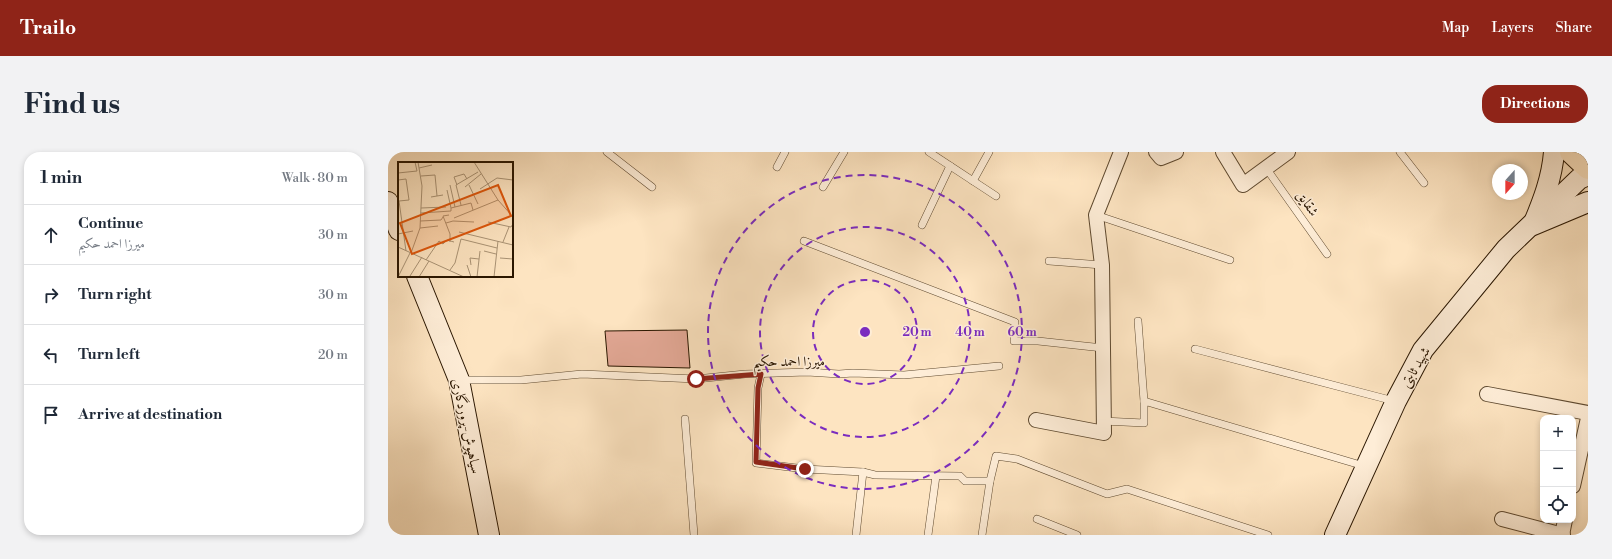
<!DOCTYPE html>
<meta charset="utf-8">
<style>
body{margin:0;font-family:"Libre Bodoni",Amiri,serif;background:#f2f2f3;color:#1f2937}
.controls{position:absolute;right:12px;bottom:12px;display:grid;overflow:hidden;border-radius:8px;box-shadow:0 2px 6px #0003}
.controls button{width:36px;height:36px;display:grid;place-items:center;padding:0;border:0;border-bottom:1px solid #e0e1e3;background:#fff;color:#1f2937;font:20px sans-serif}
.compass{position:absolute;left:1104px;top:12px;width:36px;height:36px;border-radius:50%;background:#fff;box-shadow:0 2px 6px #0003;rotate:201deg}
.stop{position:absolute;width:12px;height:12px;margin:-9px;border:3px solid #8f2418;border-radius:50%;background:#fff}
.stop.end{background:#8f2418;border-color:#fff;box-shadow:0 1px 4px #0008}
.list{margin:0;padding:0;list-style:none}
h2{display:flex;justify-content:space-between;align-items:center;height:52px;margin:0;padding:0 16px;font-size:17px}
h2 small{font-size:13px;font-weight:400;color:#747a83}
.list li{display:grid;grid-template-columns:26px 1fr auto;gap:12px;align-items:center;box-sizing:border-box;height:60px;padding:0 16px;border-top:1px solid #e0e1e3}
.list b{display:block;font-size:15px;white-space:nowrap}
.list p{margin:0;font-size:13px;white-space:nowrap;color:#747a83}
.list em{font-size:13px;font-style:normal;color:#747a83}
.icon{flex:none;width:22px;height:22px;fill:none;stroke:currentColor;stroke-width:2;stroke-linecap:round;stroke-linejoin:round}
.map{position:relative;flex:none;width:1200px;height:383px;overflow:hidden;border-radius:16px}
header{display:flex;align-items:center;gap:24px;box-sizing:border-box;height:56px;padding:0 20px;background:#8f2418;color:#fff}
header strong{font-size:19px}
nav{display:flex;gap:22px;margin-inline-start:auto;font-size:14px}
.intro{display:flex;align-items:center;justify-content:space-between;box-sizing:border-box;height:96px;padding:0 24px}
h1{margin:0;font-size:28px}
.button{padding:10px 18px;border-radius:16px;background:#8f2418;color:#fff;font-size:14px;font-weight:700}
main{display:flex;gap:24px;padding:0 24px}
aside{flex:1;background:#fff;border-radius:16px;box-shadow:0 2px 6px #0003}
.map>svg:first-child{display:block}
.building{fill:#e4a997;stroke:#2a1600}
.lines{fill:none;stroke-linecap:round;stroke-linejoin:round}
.lane-casing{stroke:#5f4a30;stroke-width:8}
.street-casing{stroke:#5f4a30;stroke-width:16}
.secondary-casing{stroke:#2a1600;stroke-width:22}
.primary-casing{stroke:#2a1600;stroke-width:24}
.lane{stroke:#feedd7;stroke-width:7}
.street{stroke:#feedd7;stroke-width:14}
.secondary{stroke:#feedd7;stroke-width:20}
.primary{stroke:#fde4c1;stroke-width:22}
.route{stroke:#8f2418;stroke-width:5}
.ring{fill:none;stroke:#7b2cbf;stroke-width:2;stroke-dasharray:7 5}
.labels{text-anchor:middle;stroke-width:3;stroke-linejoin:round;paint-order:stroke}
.street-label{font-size:14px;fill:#2a1600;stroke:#feedd7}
.inset-road{fill:none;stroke:#a99274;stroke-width:1}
.view{fill:#de560b;fill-opacity:0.15;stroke:#de560b;stroke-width:2}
.inset-edge{fill:none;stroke:#2a1600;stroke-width:2}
.centre{fill:#7b2cbf;stroke:#feedd7;stroke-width:2}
.ring-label{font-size:12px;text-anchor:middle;font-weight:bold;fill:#7b2cbf;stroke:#feedd7;stroke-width:3;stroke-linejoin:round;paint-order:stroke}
</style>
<header>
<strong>Trailo</strong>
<nav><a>Map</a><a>Layers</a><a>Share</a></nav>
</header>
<div class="intro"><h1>Find us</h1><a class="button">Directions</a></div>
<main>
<aside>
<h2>1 min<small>Walk · 80 m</small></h2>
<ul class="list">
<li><svg class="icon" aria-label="ahead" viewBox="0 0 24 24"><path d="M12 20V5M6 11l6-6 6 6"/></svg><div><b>Continue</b><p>میرزا احمد حکیم</p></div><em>30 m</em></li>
<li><svg class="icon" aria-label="right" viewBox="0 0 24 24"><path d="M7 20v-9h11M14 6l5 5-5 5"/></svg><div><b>Turn right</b></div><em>30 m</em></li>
<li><svg class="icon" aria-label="left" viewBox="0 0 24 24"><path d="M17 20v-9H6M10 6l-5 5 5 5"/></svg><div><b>Turn left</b></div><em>20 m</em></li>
<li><svg class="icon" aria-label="arrive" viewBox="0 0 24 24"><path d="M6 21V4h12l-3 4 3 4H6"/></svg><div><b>Arrive at destination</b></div></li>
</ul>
</aside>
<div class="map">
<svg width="1200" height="383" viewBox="0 0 1200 383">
<rect width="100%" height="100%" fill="#fde4c1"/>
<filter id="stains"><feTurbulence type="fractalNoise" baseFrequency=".005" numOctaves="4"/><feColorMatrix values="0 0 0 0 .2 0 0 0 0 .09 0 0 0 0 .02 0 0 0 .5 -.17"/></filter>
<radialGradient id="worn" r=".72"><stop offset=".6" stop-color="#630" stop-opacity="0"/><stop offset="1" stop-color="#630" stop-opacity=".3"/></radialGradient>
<path class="building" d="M299 178 302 216 220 214 217 179Z"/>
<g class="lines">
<defs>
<g id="lane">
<path d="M219 0 264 35"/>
<path d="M541 0 608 44"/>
<path d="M1012 0 1036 31"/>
<path d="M389 15 397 0"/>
<path d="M878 16 939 102"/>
<path d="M585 29 601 0"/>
<path d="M435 35 456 0"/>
<path d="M708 63 842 108"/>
<path d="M534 73 562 14"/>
<path d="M416 89 627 170 626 189H650L715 196"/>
<path d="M661 109 714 113"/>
<path d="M750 169 756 249"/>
<path d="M807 197 1006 249"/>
<path d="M373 222 370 236 368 311 417 317 475 320 487 323 572 324 577 329H602"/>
<path d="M73 228H133L194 222 308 227 357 222 419 220 451 222 465 221 516 223 611 214"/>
<path d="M297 267 306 383"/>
<path d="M715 269 756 271V249L976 314"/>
<path d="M649 367 689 383"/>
<path d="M468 383 475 320"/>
<path d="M540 383 548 324"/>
<path d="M594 383 602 329 608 304 629 307 719 342 739 337 880 383"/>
</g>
<g id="street">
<path d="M768 0 773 6 788 0"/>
<path d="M835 0 855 33 900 0"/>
<path d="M1099 242 1200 261"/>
<path d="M648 268 716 281 714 113 708 63 733 0"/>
<path d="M1185 334 1200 266"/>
<path d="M1114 367 1175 383"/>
<path d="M1174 383 1177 368"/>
</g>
<g id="secondary">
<path d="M1166 0C1164 26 1155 49 1145 73L1200 50"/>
<path d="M0 50 11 78"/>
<path d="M29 124 71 228 101 383"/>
<path d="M947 383 1008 249 1035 198 1118 97 1191 27 1200 23"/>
</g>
<path id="primary" d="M1183 0 1200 16"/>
</defs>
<use href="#lane" class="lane-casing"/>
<use href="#street" class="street-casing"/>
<use href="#secondary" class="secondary-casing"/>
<use href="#primary" class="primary-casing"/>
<use href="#lane" class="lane"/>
<use href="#street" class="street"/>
<use href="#secondary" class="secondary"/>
<use href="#primary" class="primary"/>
</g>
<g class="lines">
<path class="route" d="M308 227 373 222 370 236 368 310 417 317"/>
</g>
<g class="ring">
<circle cx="477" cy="180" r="52"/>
<circle cx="477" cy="180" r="105"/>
<circle cx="477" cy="180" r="157"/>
</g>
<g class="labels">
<g class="street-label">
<text transform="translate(920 51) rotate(55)" y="5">شقایق</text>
<text x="401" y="214">میرزا احمد حکیم</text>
<text transform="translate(1027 215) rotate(-60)" y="5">شهید ثابتی</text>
<text transform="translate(79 274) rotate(78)" y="5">سیاهپوش-پروردگاری</text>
</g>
</g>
<g transform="translate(10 10)">
<rect width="115" height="115" fill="#fde4c1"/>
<path class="inset-road" d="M76 0 100 38 115 55M21 6 34 3M0 11 19 9 17 0M23 14 37 13 39 34M0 18 8 17 11 38 1 39M52 23 57 45M59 23 56 15 66 12 69 17M71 23 80 42M67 25 83 12M82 27 99 16 115 18M49 28 53 46M33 35 45 33M1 39 8 89M63 43 58 23 80 10M23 46 48 45M23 51 53 49V46L73 41 75 48M51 53 45 54 52 72V80M56 56 100 38M22 59 43 58 45 55M90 60 113 65 115 62M48 61 55 59 76 60M22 66 40 64M61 70 115 83M0 72 15 69M105 80 111 65M0 85 66 115M86 89 98 92M13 91 22 66 24 24 20 0M102 96 115 97M28 98 41 79 45 82 49 78 56 80M69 103 73 115M73 103 72 96 81 97M52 108 57 101 63 77 99 86M12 114 24 95M0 115 13 89M21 115 31 99M79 115 82 89M96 115 100 79"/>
<path class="view" d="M100 23 113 54 14 92 2 61Z"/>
<rect width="115" height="115" class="inset-edge"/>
</g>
<circle cx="477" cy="180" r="6" class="centre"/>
<g class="ring-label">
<text x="529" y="184">20 m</text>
<text x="582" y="184">40 m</text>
<text x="634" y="184">60 m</text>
</g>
<rect width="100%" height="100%" filter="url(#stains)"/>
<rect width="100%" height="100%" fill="url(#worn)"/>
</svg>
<div class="controls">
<button>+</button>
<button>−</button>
<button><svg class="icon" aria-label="locate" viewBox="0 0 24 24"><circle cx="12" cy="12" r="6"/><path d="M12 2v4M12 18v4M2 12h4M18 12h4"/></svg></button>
</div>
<svg class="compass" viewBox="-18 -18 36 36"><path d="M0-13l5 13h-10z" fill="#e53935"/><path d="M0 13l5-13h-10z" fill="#747a83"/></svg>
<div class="stop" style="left:308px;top:227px"></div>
<div class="stop end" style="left:417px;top:317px"></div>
</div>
</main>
